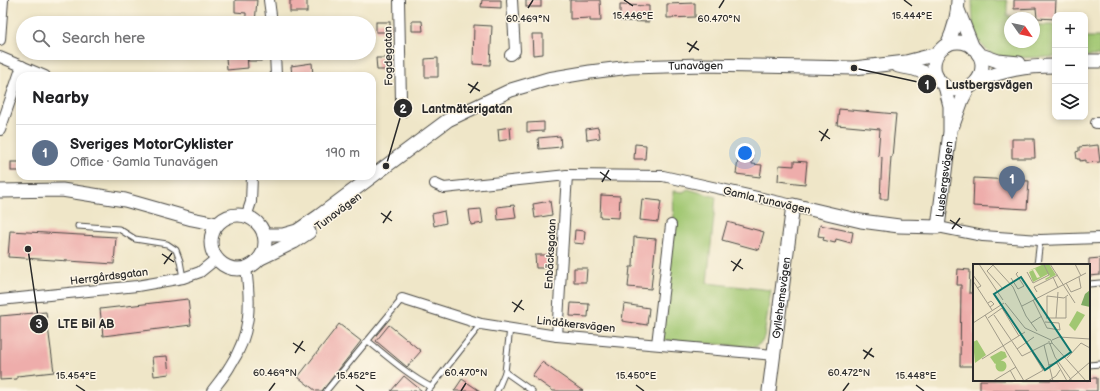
<!DOCTYPE html>
<meta charset="utf-8">
<style>
body{margin:0;font-family:"Balsamiq Sans",sans-serif;background:#f6f6f6;color:#202124}
.controls{position:absolute;right:12px;top:12px;display:grid;overflow:hidden;border-radius:8px;box-shadow:0 2px 6px #0003}
.controls button{width:36px;height:36px;display:grid;place-items:center;padding:0;border:0;border-bottom:1px solid #e0e0e0;background:#fff;color:#202124;font:20px sans-serif}
.compass{position:absolute;left:1004px;top:12px;width:36px;height:36px;border-radius:50%;background:#fff;box-shadow:0 2px 6px #0003;rotate:124deg}
.you{position:absolute;left:745px;top:153px;width:14px;height:14px;margin:-10px;border:3px solid #fff;border-radius:50%;background:#1a73e8;box-shadow:0 0 0 6px #1a73e833}
.badge{display:grid;place-items:center;width:26px;height:26px;border-radius:50%;background:#2563eb;color:#fff;font-size:13px;font-weight:700}
.pin{position:absolute;translate:-50% -33px;filter:drop-shadow(0 1px 2px #0008)}
.pin::after{content:'';position:absolute;top:21px;width:14px;height:12px;background:inherit;clip-path:polygon(0 0,100% 0,50% 100%)}
.list{margin:0;padding:0;list-style:none}
h2{display:flex;justify-content:space-between;align-items:center;height:52px;margin:0;padding:0 16px;font-size:17px}
h2 small{font-size:13px;font-weight:400;color:#757577}
.list li{display:grid;grid-template-columns:26px 1fr auto;gap:12px;align-items:center;box-sizing:border-box;height:56px;padding:0 16px;border-top:1px solid #e0e0e0}
.list b{display:block;font-size:15px;white-space:nowrap}
.list p{margin:0;font-size:13px;white-space:nowrap;color:#757577}
.list em{font-size:13px;font-style:normal;color:#757577}
.icon{flex:none;width:22px;height:22px;fill:none;stroke:currentColor;stroke-width:2;stroke-linecap:round;stroke-linejoin:round}
.map{position:relative;flex:none;width:1100px;height:391px;overflow:hidden}
.search{position:absolute;background:#fff;box-shadow:0 2px 6px #0003;left:16px;top:16px;width:360px;height:44px;display:flex;align-items:center;gap:10px;box-sizing:border-box;padding:0 14px;border-radius:22px;color:#757577;font-size:15px}
.panel{position:absolute;background:#fff;box-shadow:0 2px 6px #0003;left:16px;top:72px;width:360px;height:108px;border-radius:12px}
.map>svg:first-child{display:block}
.green{fill:#a1c772;stroke:#66794e}
.building{fill:#eeadab}
.lines{fill:none;stroke-linecap:round;stroke-linejoin:round}
.service-casing{stroke:#484743;stroke-width:7}
.minor-casing{stroke:#484743;stroke-width:12}
.tertiary-casing{stroke:#484743;stroke-width:15}
.service{stroke:#fff;stroke-width:5}
.minor{stroke:#fff;stroke-width:10}
.tertiary{stroke:#fff;stroke-width:13}
.ticks{fill:none;stroke:#2b2b2b;stroke-width:1.5}
.labels{text-anchor:middle;stroke-width:3;stroke-linejoin:round;paint-order:stroke}
.street-label{font-size:11px;fill:#2b2b2b;stroke:#fcf5e5}
.inset-road{fill:none;stroke:#a19b89;stroke-width:1}
.view{fill:#0f766e;fill-opacity:0.15;stroke:#0f766e;stroke-width:2}
.inset-edge{fill:none;stroke:#2b2b2b;stroke-width:2}
.ticks-label{font-size:10px;text-anchor:middle;fill:#2b2b2b;stroke:#fcf5e5;stroke-width:3;stroke-linejoin:round;paint-order:stroke}
.leader{fill:none;stroke:#2b2b2b;stroke-width:1.5}
.callout-dot{fill:#2b2b2b;stroke:#fcf5e5;stroke-width:1.5}
.mark-label{font-size:12px;text-anchor:middle;font-weight:bold;fill:#fff}
.callout-label{font-size:12px;text-anchor:middle;font-weight:bold;fill:#2b2b2b;stroke:#fcf5e5;stroke-width:3;stroke-linejoin:round;paint-order:stroke}
</style>
<div class="map">
<svg width="1100" height="391" viewBox="0 0 1100 391">
<rect width="100%" height="100%" fill="#fcf5e5"/>
<filter id="ink" filterUnits="userSpaceOnUse"><feTurbulence type="fractalNoise" baseFrequency=".025" numOctaves="2"/><feDisplacementMap in="SourceGraphic" scale="8" xChannelSelector="R" yChannelSelector="G"/><feConvolveMatrix kernelMatrix="1 2 1 2 8 2 1 2 1" color-interpolation-filters="sRGB"/></filter>
<filter id="wash" filterUnits="userSpaceOnUse"><feTurbulence type="fractalNoise" baseFrequency=".012" numOctaves="4" result="noise"/><feDisplacementMap in="SourceGraphic" scale="16" xChannelSelector="R" yChannelSelector="G"/><feGaussianBlur stdDeviation="0.9" result="paint"/><feColorMatrix in="noise" values="0 0 0 0 0 0 0 0 0 0 0 0 0 0 0 0 0 1.4 0 .05"/><feComposite in="paint" operator="in"/></filter>
<g filter="url(#wash)">
<rect width="100%" height="100%" fill="#efe6c8"/>
<g class="green">
<path d="M972 0H1007V16L1028 17V18H1010V42H1034V25H1055V57L1004 58 990 53 979 42 973 24Z"/>
<rect x="1085" y="37" width="15" height="19"/>
<path d="M688 189 716 197 707 283 771 290 764 337 762 342 755 347 661 340 674 223 673 191 683 192Z"/>
</g>
<g id="blocks">
<g class="building">
<path d="M235 0H257L255 23H246V13L235 12Z"/>
<rect x="290" y="0" width="17" height="12"/>
<path d="M482 0H501V8L481 7Z"/>
<rect x="526" y="0" width="15" height="7"/>
<path d="M570 0H600L601 21H590V18L570 19Z"/>
<path d="M1014 0H1056L1055 19 1037 18 1036 8 1014 9Z"/>
<path d="M695 3V17L667 18V4Z"/>
<path d="M620 5 649 6V22L620 21Z"/>
<path d="M412 21H422L423 31H412Z"/>
<rect x="376" y="22" width="14" height="10"/>
<path d="M474 25 492 26 490 65 473 64Z"/>
<path d="M532 34H543V54L533 55Z"/>
<rect x="248" y="53" width="13" height="8"/>
<path d="M247 55 248 68 227 70 226 57Z"/>
<path d="M376 58H389V70H377Z"/>
<path d="M438 58V77H425V59Z"/>
<path d="M312 63 313 76H292L291 66Z"/>
<path d="M839 109 896 114 892 157H891L888 199H880L882 157 878 156 880 129 837 125Z"/>
<path d="M544 122V131L527 132V123Z"/>
<path d="M510 127 511 139 499 141 498 129Z"/>
<path d="M598 127 600 138 587 140 586 129Z"/>
<path d="M560 136 561 147 539 149 538 138Z"/>
<path d="M1012 139H1034L1035 158H1012Z"/>
<path d="M635 144 646 145 645 159H634Z"/>
<path d="M1098 145 1100 162 1086 163V160L1080 161V159H1077L1076 152 1079 151V147Z"/>
<path d="M739 153 753 155 752 164 762 165 760 177 736 174Z"/>
<path d="M794 161 807 162 805 184 778 181 779 165 794 166Z"/>
<rect x="11" y="162" width="9" height="9"/>
<path d="M974 178 1029 181 1027 209 973 206Z"/>
<path d="M601 195 620 196 619 218 600 217Z"/>
<path d="M642 199 661 201 658 222 640 220Z"/>
<path d="M550 201 552 215 535 218 533 204Z"/>
<path d="M514 205 516 218 498 220 497 207Z"/>
<path d="M481 209 483 223 471 225 469 210Z"/>
<path d="M444 211 446 223 434 226 432 214Z"/>
<path d="M727 222 764 232 759 250 722 240Z"/>
<path d="M820 225 853 232 851 243 836 239 835 243 823 240 824 237 818 236Z"/>
<path d="M575 230 585 231 584 244 574 243Z"/>
<path d="M10 231 116 237 114 264 8 257Z"/>
<path d="M634 237 656 239 651 289 628 287 630 267H633Z"/>
<path d="M535 255H548V268H536Z"/>
<path d="M1100 258V275L1089 276V259Z"/>
<path d="M574 268H587L586 282H574Z"/>
<path d="M958 269 970 270 969 293H974V366H960L961 285H957Z"/>
<path d="M188 299 191 325 103 336 100 309Z"/>
<path d="M571 303 589 304 588 317 570 316Z"/>
<path d="M624 304 649 308 647 325 622 321Z"/>
<path d="M46 312 54 372 17 376V379L0 380V316Z"/>
<path d="M339 324 361 341 322 391H316L298 377Z"/>
<path d="M389 325 421 351 407 367 376 341Z"/>
<path d="M167 356 169 374 154 376 152 357Z"/>
<path d="M542 362 583 391H553L532 376Z"/>
<path d="M404 376 422 391H391Z"/>
<path d="M1089 378H1097V391H980V380H1089Z"/>
<path d="M462 379 480 391H454Z"/>
</g>
</g>
</g>
<g filter="url(#ink)">
<use href="#blocks" fill-opacity="0" stroke="#484743" stroke-width="1"/>
<g class="lines">
<defs>
<g id="service">
<path d="M78 226 119 229 135 239 167 244 176 250 180 261 183 278"/>
<path d="M1037 265 1040 240"/>
<path d="M1089 284 1100 283"/>
<path d="M368 341C388 357 408 375 431 387"/>
<path d="M1089 365 1100 364"/>
<path d="M505 372 532 391"/>
<path d="M326 391 402 299"/>
<path d="M428 391 481 324"/>
<path d="M497 391 505 372 510 328"/>
</g>
<g id="minor">
<path d="M269 0 272 23"/>
<path d="M399 0 401 101 404 111"/>
<path d="M0 40 3 0"/>
<path d="M275 53 276 76"/>
<path d="M510 55 515 51 512 0"/>
<path d="M0 57 45 76"/>
<path d="M1096 123H1100"/>
<path d="M0 130 22 66"/>
<path d="M435 184 444 188 567 175 663 176 793 205"/>
<path d="M246 217 251 202 252 176"/>
<path d="M938 227 983 236 1040 240 1100 238"/>
<path d="M402 299 481 324 557 336 774 355"/>
<path d="M0 300 137 286 183 278 200 272 216 259"/>
<path d="M557 336 567 175"/>
<path d="M657 344 671 225"/>
<path d="M212 391C218 383 225 375 230 366 251 335 251 304 246 268"/>
</g>
<g id="tertiary">
<path d="M958 10 973 48"/>
<circle cx="958" cy="66" r="24"/>
<path d="M947 45C954 30 958 16 958 0"/>
<path d="M978 54 998 61 1019 63"/>
<path d="M1085 61H1100"/>
<path d="M898 66 914 69 937 77"/>
<path d="M977 81C1004 70 1025 66 1055 66"/>
<path d="M953 125 962 100 968 88"/>
<path d="M0 191 62 190 125 200 192 219 217 224"/>
<circle cx="238" cy="242" r="27"/>
<path id="s1" d="M264 235H283L297 231 319 216 448 120 511 90 548 79 590 72 630 67 703 65 854 68 906 62 937 54"/>
<path d="M259 259 294 242 309 232"/>
<path id="s2" d="M769 391 793 205 861 221 899 226 938 227 950 132V106L945 86"/>
</g>
</defs>
<use href="#service" class="service-casing"/>
<use href="#minor" class="minor-casing"/>
<use href="#tertiary" class="tertiary-casing"/>
<use href="#service" class="service"/>
<use href="#minor" class="minor"/>
<use href="#tertiary" class="tertiary"/>
</g>
</g>
<path class="ticks" d="M624 0 633 6M904 0 912 6M528 8 533 0M719 8 724 0M687 43 699 50M689 52 697 41M468 84 480 91M470 93 478 82M819 131 830 139M821 141 828 129M600 172 611 180M602 182 609 170M381 213 392 221M950 220 962 228M383 223 391 211M952 229 960 218M162 254 174 262M731 261 743 269M164 264 172 253M733 271 741 259M512 302 524 310M514 312 522 300M293 343 305 351M863 350 874 357M295 353 303 341M864 359 872 348M76 385 85 391M356 385 364 391M636 385 644 391M916 385 924 391M269 391 275 383M461 391 466 383M843 391 849 383"/>
<g class="labels">
<g class="street-label">
<text transform="translate(388 56) rotate(-91)" y="4">Fogdegatan</text>
<text dy="4" stroke="none"><textPath href="#s1" startOffset="478">Tunavägen</textPath></text>
<text dy="4" stroke="none"><textPath href="#s2" startOffset="383">Lusbergsvägen</textPath></text>
<text transform="translate(767 200) rotate(13)" y="4">Gamla Tunavägen</text>
<text transform="translate(338 211) rotate(-37)" y="4">Tunavägen</text>
<text transform="translate(550 254) rotate(-87)" y="4">Enbäcksgatan</text>
<text transform="translate(109 276) rotate(-7)" y="4">Herrgårdsgatan</text>
<text dy="4" stroke="none"><textPath href="#s2" startOffset="94">Gyllehemsvägen</textPath></text>
<text transform="translate(576 324) rotate(6)" y="4">Lindåkersvägen</text>
</g>
</g>
<g transform="translate(973 264)">
<rect width="117" height="117" fill="#efe6c8"/>
<path d="M71 0H76L83 11 73 16 72 15 77 12 75 10 60 18 56 8 60 6 64 14 67 13 62 5 64 4 55 7ZM104 47 112 51 102 67 96 61ZM4 76 13 91 2 99 0 78ZM28 87 32 88 34 93 22 100 17 93ZM22.5 102a5.5 5.5 0 1 1 11 0a5.5 5.5 0 1 1-11 0Z" fill="#a1c772"/>
<path d="M117 26V43L108 41 112 30Z" fill="#80ac64"/>
<path class="inset-road" d="M6 0 30 36M19 0 40 23 53 52 64 67M77 0 102 39M102 0 108 12M20 1 14 7 30 25M54 8 60 19 76 11 71 1M0 11 8 22 4 24M80 13 85 24M38 14 45 25 51 22 43 10 45 8M0 17 19 46M93 19 98 28 108 24 106 13M64 28 61 23 85 11M60 36 74 64 87 66 86 59 72 58M15 39 18 37 21 40 17 43M32 39 52 64 78 76 79 79 76 80V77M49 42 113 9M12 51 51 117M21 51 49 92 75 79M15 54 29 44 46 72M73 54H93V33M74 54V32L91 34 95 31M83 54 85 28M0 59 31 39M58 59 69 52M79 76 86 73 117 75M79 79 113 117M77 80 82 93 99 117M71 81 80 117M44 85 61 73M59 88 70 106M94 94 108 79 117 84M9 95 52 68M75 101 84 99 94 117M37 106 43 117M20 117 43 103M51 117 76 103M75 117 83 112 87 106M95 117 117 98"/>
<path class="view" d="M48 13 98 88 72 106 21 30Z"/>
<rect width="117" height="117" class="inset-edge"/>
</g>
<g class="ticks-label">
<text x="633" y="19">15.446°E</text>
<text x="912" y="19">15.444°E</text>
<text x="528" y="22">60.469°N</text>
<text x="719" y="22">60.470°N</text>
<text x="275" y="376">60.469°N</text>
<text x="466" y="376">60.470°N</text>
<text x="849" y="376">60.472°N</text>
<text x="76" y="379">15.454°E</text>
<text x="356" y="379">15.452°E</text>
<text x="636" y="379">15.450°E</text>
<text x="916" y="379">15.448°E</text>
</g>
<path class="leader" d="M854 68L927 84M386 166L403 108M28 249L39 324"/>
<g class="callout-dot">
<circle cx="854" cy="68" r="4"/>
<circle cx="386" cy="166" r="4"/>
<circle cx="28" cy="249" r="4"/>
<circle cx="927" cy="84" r="10"/>
<circle cx="403" cy="108" r="10"/>
<circle cx="39" cy="324" r="10"/>
</g>
<g class="mark-label">
<text x="927" y="89">1</text>
<text x="403" y="113">2</text>
<text x="39" y="328">3</text>
</g>
<g class="callout-label">
<text x="989" y="89">Lustbergsvägen</text>
<text x="467" y="113">Lantmäterigatan</text>
<text x="86" y="328">LTE Bil AB</text>
</g>
</svg>
<div class="controls">
<button>+</button>
<button>−</button>
<button><svg class="icon" aria-label="layers" viewBox="0 0 24 24"><path d="M12 4l9 5-9 5-9-5zM3 14l9 5 9-5"/></svg></button>
</div>
<svg class="compass" viewBox="-18 -18 36 36"><path d="M0-13l5 13h-10z" fill="#e53935"/><path d="M0 13l5-13h-10z" fill="#757577"/></svg>
<div class="you"></div>
<div class="pin badge" style="left:1012px;top:199px;background:#5c6f8a">1</div>
<div class="search"><svg class="icon" aria-label="search" viewBox="0 0 24 24"><circle cx="10" cy="10" r="6"/><path d="M15 15l6 6"/></svg>Search here</div>
<section class="panel">
<h2>Nearby<small></small></h2>
<ul class="list">
<li><span class="badge" style="background:#5c6f8a">1</span><div><b>Sveriges MotorCyklister</b><p>Office · Gamla Tunavägen</p></div><em>190 m</em></li>
</ul>
</section>
</div>
